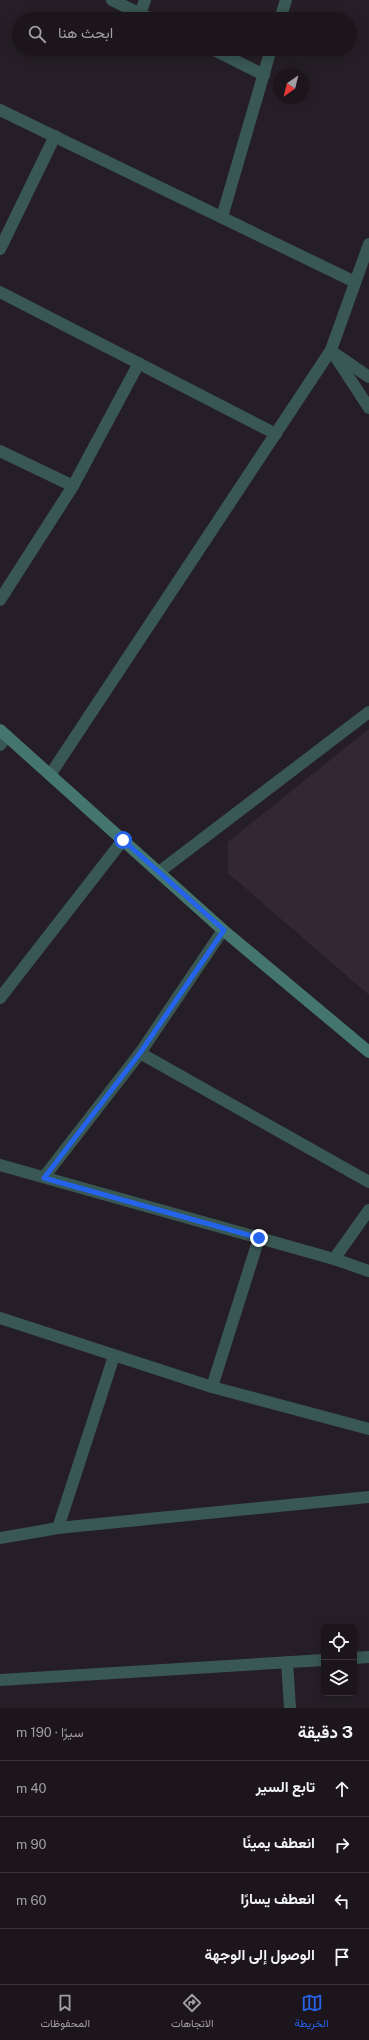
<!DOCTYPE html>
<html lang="ar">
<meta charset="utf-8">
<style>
body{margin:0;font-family:"Public Sans",Vazirmatn,sans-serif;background:#251f25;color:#f1f3f6;direction:rtl}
.controls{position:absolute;right:12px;bottom:12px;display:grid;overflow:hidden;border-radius:6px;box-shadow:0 2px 10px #0003}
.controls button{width:36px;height:36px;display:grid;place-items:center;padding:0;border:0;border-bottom:1px solid #3a353b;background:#1c161c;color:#f1f3f6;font:20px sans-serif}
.compass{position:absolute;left:273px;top:68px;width:36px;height:36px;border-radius:50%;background:#1c161c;box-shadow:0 2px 10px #0003;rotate:215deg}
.stop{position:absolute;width:12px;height:12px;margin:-9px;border:3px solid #2563eb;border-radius:50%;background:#fff}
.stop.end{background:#2563eb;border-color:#fff;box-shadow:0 1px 4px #0008}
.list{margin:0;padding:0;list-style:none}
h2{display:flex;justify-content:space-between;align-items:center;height:52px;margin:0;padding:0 16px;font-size:17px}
h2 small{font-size:13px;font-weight:400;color:#a09fa3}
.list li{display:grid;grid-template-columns:26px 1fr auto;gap:12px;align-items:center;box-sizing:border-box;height:56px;padding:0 16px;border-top:1px solid #3a353b}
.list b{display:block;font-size:15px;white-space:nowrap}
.list em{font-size:13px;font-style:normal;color:#a09fa3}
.icon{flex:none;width:22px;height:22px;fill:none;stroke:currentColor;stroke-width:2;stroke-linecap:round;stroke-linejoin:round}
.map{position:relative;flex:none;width:369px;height:1708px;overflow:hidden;direction:ltr}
.search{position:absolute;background:#1c161c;box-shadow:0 2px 10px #0003;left:12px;right:12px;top:12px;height:44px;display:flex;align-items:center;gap:10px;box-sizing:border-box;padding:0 14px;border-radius:22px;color:#a09fa3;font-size:15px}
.sheet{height:276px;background:#1c161c}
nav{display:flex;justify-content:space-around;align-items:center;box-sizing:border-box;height:56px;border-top:1px solid #3a353b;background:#1c161c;font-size:11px;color:#a09fa3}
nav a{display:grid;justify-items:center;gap:2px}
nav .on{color:#2563eb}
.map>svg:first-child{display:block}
.built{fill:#332733}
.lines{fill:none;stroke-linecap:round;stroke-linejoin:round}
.lane{stroke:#395753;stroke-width:12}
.street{stroke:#395753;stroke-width:12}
.secondary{stroke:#45756f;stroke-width:12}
.route{stroke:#2563eb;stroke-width:5}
</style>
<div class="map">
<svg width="369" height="1708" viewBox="0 0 369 1708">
<rect width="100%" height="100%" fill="#251e26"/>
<path class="built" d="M369 729V995L228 873V842Z"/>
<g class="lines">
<path class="lane" d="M287 1662 290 1708"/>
<g class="street">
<path d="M112 0 151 19"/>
<path d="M140 14 145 0"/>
<path d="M280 19 286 0"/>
<path d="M212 49 264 75"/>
<path d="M0 110 355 282"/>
<path d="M222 217 271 49"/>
<path d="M0 249 55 136"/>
<path d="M0 292 276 434"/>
<path d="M331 350 369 408"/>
<path d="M337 355 369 377"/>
<path d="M0 451 73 486"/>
<path d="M0 600 73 486 139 363"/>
<path d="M0 745 7 736"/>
<path d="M50 775 331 350 369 244"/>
<path d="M159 872 369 712"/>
<path d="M0 998 123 840"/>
<path d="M140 1053 369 1182"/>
<path d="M0 1165 334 1259 369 1271"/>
<path d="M44 1177 140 1053 223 930"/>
<path d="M334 1259 369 1210"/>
<path d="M0 1318 212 1387 369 1429"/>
<path d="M212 1387 259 1238"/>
<path d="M58 1528 114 1356"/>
<path d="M0 1538 58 1528 369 1497"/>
<path d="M354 1658 369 1657"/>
<path d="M0 1680 324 1660"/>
</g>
<path class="secondary" d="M0 730 223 930 369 1052"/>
</g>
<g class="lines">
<path class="route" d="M123 840 224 930 140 1053 44 1178 259 1238"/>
</g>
</svg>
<div class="controls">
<button><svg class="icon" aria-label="locate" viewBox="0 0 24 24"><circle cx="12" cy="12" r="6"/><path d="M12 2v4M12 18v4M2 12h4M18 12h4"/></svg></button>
<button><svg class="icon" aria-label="layers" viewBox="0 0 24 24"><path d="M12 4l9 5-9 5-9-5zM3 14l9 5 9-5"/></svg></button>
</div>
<svg class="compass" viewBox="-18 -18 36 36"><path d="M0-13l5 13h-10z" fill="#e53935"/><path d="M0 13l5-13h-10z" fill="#a09fa3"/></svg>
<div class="stop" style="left:123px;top:840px"></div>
<div class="stop end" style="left:259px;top:1238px"></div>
<div class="search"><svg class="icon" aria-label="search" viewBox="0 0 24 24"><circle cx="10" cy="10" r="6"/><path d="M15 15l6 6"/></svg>ابحث هنا</div>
</div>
<section class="sheet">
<h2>3 دقيقة<small>سيرًا · 190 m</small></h2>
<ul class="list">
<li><svg class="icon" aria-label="ahead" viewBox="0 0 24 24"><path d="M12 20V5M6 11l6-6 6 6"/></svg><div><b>تابع السير</b></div><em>40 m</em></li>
<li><svg class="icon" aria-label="right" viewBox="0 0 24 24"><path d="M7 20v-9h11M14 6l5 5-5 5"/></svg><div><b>انعطف يمينًا</b></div><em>90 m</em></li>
<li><svg class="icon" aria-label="left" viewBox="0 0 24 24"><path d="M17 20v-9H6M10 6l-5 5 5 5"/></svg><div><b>انعطف يسارًا</b></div><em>60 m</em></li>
<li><svg class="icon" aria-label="arrive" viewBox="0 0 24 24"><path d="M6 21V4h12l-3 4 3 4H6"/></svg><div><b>الوصول إلى الوجهة</b></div></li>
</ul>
</section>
<nav>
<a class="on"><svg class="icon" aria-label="map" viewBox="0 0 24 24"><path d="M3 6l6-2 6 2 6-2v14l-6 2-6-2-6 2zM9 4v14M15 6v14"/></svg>الخريطة</a>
<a><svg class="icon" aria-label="directions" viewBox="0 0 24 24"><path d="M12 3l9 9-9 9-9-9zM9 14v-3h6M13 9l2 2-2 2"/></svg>الاتجاهات</a>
<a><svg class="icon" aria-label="saved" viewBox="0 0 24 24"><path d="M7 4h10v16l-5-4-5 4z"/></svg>المحفوظات</a>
</nav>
